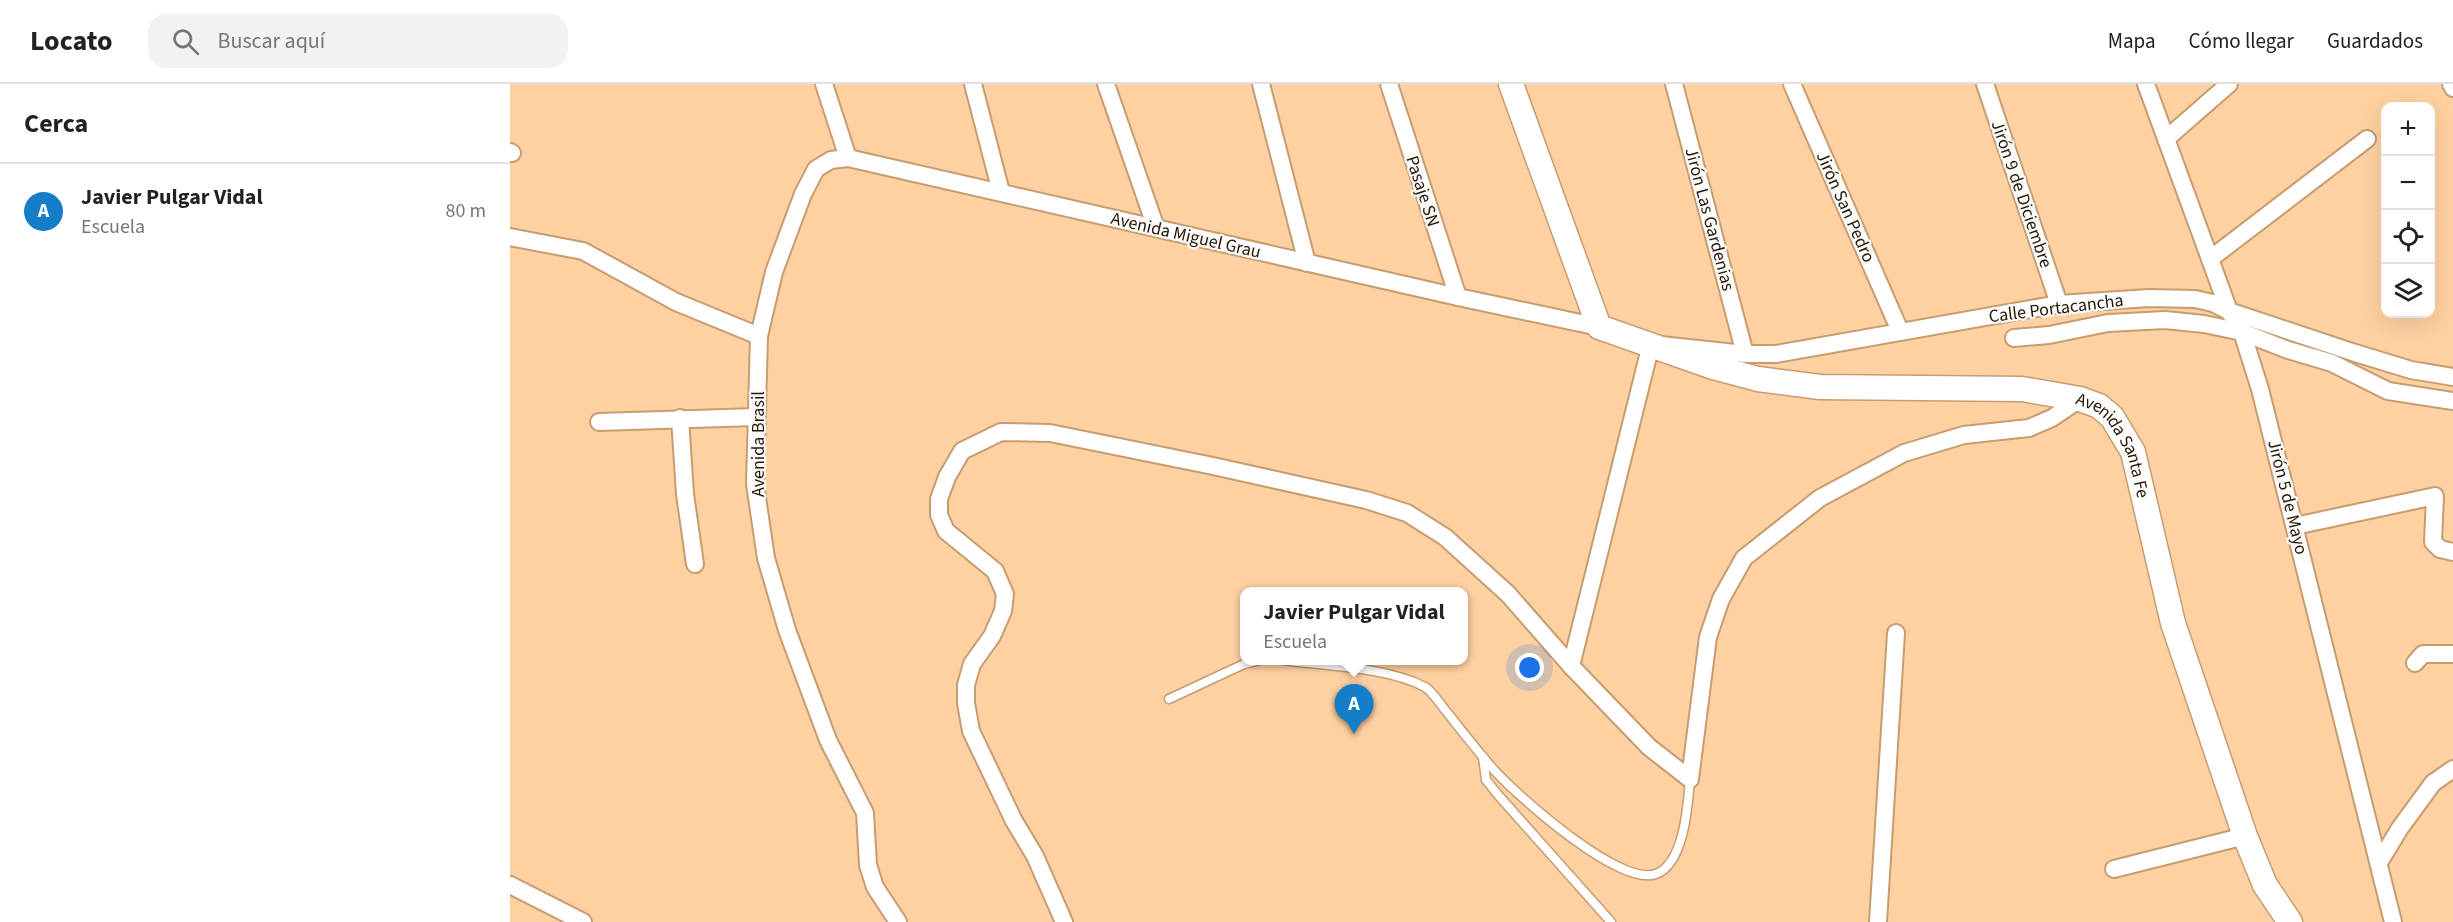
<!DOCTYPE html>
<html lang="es">
<meta charset="utf-8">
<style>
body{margin:0;font-family:"Source Sans 3",sans-serif;background:#f2f2f2;color:#222}
.controls{position:absolute;right:18px;top:18px;display:grid;overflow:hidden;border-radius:12px;box-shadow:0 6px 24px #0002}
.controls button{width:54px;height:54px;display:grid;place-items:center;padding:0;border:0;border-bottom:2px solid #e0e0e0;background:#fff;color:#222;font:30px sans-serif}
.you{position:absolute;left:1020px;top:584px;width:21px;height:21px;margin:-15px;border:4px solid #fff;border-radius:50%;background:#1a73e8;box-shadow:0 0 0 9px #1a73e833}
.badge{display:grid;place-items:center;width:39px;height:39px;border-radius:50%;background:#157ec9;color:#fff;font-size:20px;font-weight:700}
.pin{position:absolute;translate:-50% -50px;filter:drop-shadow(0 2px 3px #0008)}
.pin::after{content:'';position:absolute;top:32px;width:21px;height:18px;background:inherit;clip-path:polygon(0 0,100% 0,50% 100%)}
.popup{position:absolute;left:730px;top:503px;width:228px;height:78px;box-sizing:border-box;display:grid;place-content:center;border-radius:12px;background:#fff;filter:drop-shadow(0 2px 4px #0005);font-size:20px;white-space:nowrap;color:#767676}
.popup b{font-size:22px;color:#222}
.popup::after{content:'';position:absolute;left:50%;top:100%;margin-left:-12px;border:12px solid transparent;border-top-color:#fff}
.list{margin:0;padding:0;list-style:none}
h2{display:flex;justify-content:space-between;align-items:center;height:78px;margin:0;padding:0 24px;font-size:26px}
h2 small{font-size:20px;font-weight:400;color:#767676}
.list li{display:grid;grid-template-columns:39px 1fr auto;gap:18px;align-items:center;box-sizing:border-box;height:96px;padding:0 24px;border-top:2px solid #e0e0e0}
.list b{display:block;font-size:22px;white-space:nowrap}
.list p{margin:0;font-size:20px;white-space:nowrap;color:#767676}
.list em{font-size:20px;font-style:normal;color:#767676}
.icon{flex:none;width:33px;height:33px;fill:none;stroke:currentColor;stroke-width:2;stroke-linecap:round;stroke-linejoin:round}
.map{position:relative;flex:none;width:1943px;height:838px;overflow:hidden}
header{display:flex;align-items:center;gap:36px;box-sizing:border-box;height:84px;padding:0 30px;background:#fff;border-bottom:2px solid #e0e0e0}
header strong{font-size:28px}
nav{display:flex;gap:33px;margin-inline-start:auto;font-size:21px}
.search{width:420px;height:54px;background:#f2f2f2;display:flex;align-items:center;gap:15px;box-sizing:border-box;padding:0 21px;border-radius:18px;color:#767676;font-size:22px}
main{display:flex}
aside{flex:1;background:#fff}
.map>svg:first-child{display:block}
.lines{fill:none;stroke-linecap:round;stroke-linejoin:round}
.lane-casing{stroke:#c79c6f;stroke-width:11}
.street-casing{stroke:#c79c6f;stroke-width:20}
.secondary-casing{stroke:#c79c6f;stroke-width:27}
.lane{stroke:#fff;stroke-width:8}
.street{stroke:#fff;stroke-width:16}
.secondary{stroke:#fff;stroke-width:24}
.labels{text-anchor:middle;stroke-width:4.5;stroke-linejoin:round;paint-order:stroke}
.street-label{font-size:18px;fill:#271705;stroke:#fbfbfb}
</style>
<header>
<strong>Locato</strong>
<div class="search"><svg class="icon" aria-label="search" viewBox="0 0 24 24"><circle cx="10" cy="10" r="6"/><path d="M15 15l6 6"/></svg>Buscar aquí</div>
<nav><a>Mapa</a><a>Cómo llegar</a><a>Guardados</a></nav>
</header>
<main>
<aside>
<h2>Cerca<small></small></h2>
<ul class="list">
<li><span class="badge">A</span><div><b>Javier Pulgar Vidal</b><p>Escuela</p></div><em>80 m</em></li>
</ul>
</aside>
<div class="map">
<svg width="1943" height="838" viewBox="0 0 1943 838">
<rect width="100%" height="100%" fill="#ffd1a2"/>
<g class="lines">
<defs>
<g id="lane">
<path d="M772 576C815 582 877 583 915 603 923 608 930 620 936 627 952 647 968 668 985 687 1010 714 1110 803 1146 790 1174 780 1178 721 1180 695"/>
<path d="M659 615 734 580 751 576"/>
<path d="M973 673 976 696 989 712 1101 838"/>
</g>
<g id="street">
<path d="M314 0 338 74"/>
<path d="M463 0 491 108"/>
<path d="M596 0 646 144"/>
<path d="M751 0 797 179"/>
<path d="M879 0 948 213"/>
<path d="M1164 0 1235 270"/>
<path d="M1282 0 1390 247"/>
<path d="M1475 0 1549 220"/>
<path d="M1636 0 1719 227 1732 248 1750 305 1883 838"/>
<path d="M1941 0 1943 4"/>
<path d="M1656 55 1719 0"/>
<path d="M0 68 2 69"/>
<path d="M0 153 73 167 166 218 249 252"/>
<path d="M1700 175 1857 55"/>
<path d="M1504 254 1539 251 1598 239 1655 236 1694 240 1732 248 1778 266 1822 279 1878 307 1943 317"/>
<path d="M170 334 175 410 185 480"/>
<path d="M89 338 246 333"/>
<path d="M1785 442 1925 412 1923 458 1930 465 1943 468"/>
<path d="M1905 579 1913 570H1943"/>
<path d="M1061 582 1141 260 1235 270H1266L1549 220 1639 214 1685 215 1703 219 1719 227 1842 268 1901 286 1943 293"/>
<path d="M1180 695 1198 553 1211 515 1234 474 1310 414 1394 369 1454 351 1519 344 1542 334 1570 315"/>
<path d="M1870 777 1890 744 1923 699 1943 685"/>
<path d="M1604 785 1735 752"/>
<path d="M0 801 73 838"/>
<path d="M388 838 365 803 358 781 355 729 318 656 277 546 256 474 245 400 249 252 264 188 293 110 306 85 321 76 338 74 948 213 1089 243"/>
<path d="M554 838 525 772 504 737 461 647 456 619V601L462 580 482 552 493 527 495 510 485 487 436 447 429 431V415L437 393 452 367 491 348 540 349 703 382 856 416 897 429 935 453 998 510 1061 582 1139 663 1180 695"/>
<path d="M1368 838 1386 549"/>
</g>
<g id="secondary">
<path id="s1" d="M1001 0 1089 243 1203 283 1248 295 1310 303 1512 305 1570 315 1589 322 1602 333 1623 368 1663 539 1735 752 1755 801 1780 838"/>
</g>
</defs>
<use href="#lane" class="lane-casing"/>
<use href="#street" class="street-casing"/>
<use href="#secondary" class="secondary-casing"/>
<use href="#lane" class="lane"/>
<use href="#street" class="street"/>
<use href="#secondary" class="secondary"/>
</g>
<g class="labels">
<g class="street-label">
<text transform="translate(913 107) rotate(72)" y="6">Pasaje SN</text>
<text transform="translate(1512 110) rotate(71)" y="6">Jirón 9 de Diciembre</text>
<text transform="translate(1336 123) rotate(66)" y="6">Jirón San Pedro</text>
<text transform="translate(1200 135) rotate(75)" y="6">Jirón Las Gardenias</text>
<text transform="translate(676 151) rotate(13)" y="6">Avenida Miguel Grau</text>
<text transform="translate(1546 224) rotate(-7)" y="6">Calle Portacancha</text>
<text transform="translate(248 360) rotate(-90)" y="6">Avenida Brasil</text>
<text dy="6" stroke="none"><textPath href="#s1" startOffset="810">Avenida Santa Fe</textPath></text>
<text transform="translate(1778 413) rotate(76)" y="6">Jirón 5 de Mayo</text>
</g>
</g>
</svg>
<div class="controls">
<button>+</button>
<button>−</button>
<button><svg class="icon" aria-label="locate" viewBox="0 0 24 24"><circle cx="12" cy="12" r="6"/><path d="M12 2v4M12 18v4M2 12h4M18 12h4"/></svg></button>
<button><svg class="icon" aria-label="layers" viewBox="0 0 24 24"><path d="M12 4l9 5-9 5-9-5zM3 14l9 5 9-5"/></svg></button>
</div>
<div class="you"></div>
<div class="pin badge" style="left:844px;top:650px">A</div>
<div class="popup"><b>Javier Pulgar Vidal</b>Escuela</div>
</div>
</main>
